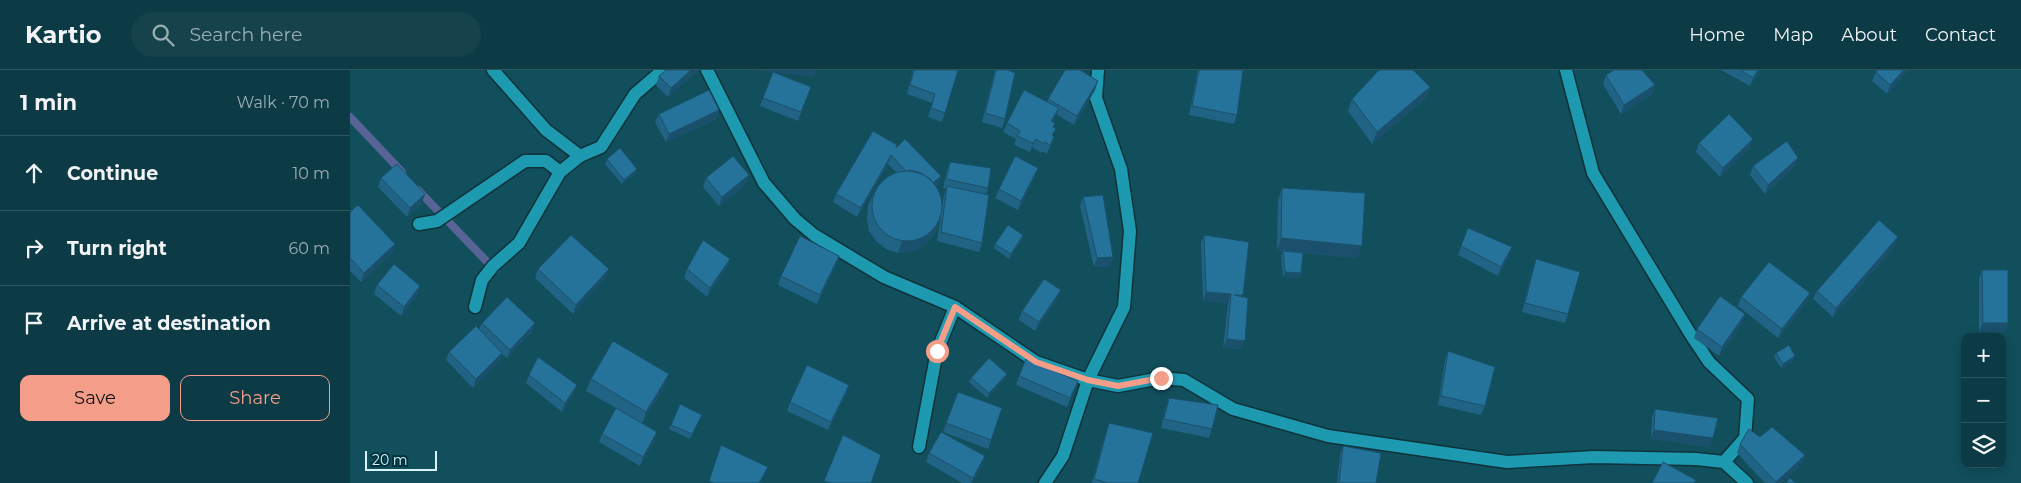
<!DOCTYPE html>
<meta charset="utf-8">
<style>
body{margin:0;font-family:Montserrat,sans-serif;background:#16424c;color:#f1f3f6}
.controls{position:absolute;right:15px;bottom:15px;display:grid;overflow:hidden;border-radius:10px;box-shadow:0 2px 12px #0003}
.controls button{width:45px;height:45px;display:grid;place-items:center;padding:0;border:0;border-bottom:1px solid #2d555e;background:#0d3b45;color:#f1f3f6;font:25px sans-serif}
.scale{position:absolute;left:15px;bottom:12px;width:72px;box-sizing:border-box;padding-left:5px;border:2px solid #d7f4fb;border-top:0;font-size:14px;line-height:18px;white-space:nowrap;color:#d7f4fb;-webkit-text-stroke:4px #00333d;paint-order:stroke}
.stop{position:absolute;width:15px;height:15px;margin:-11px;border:4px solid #f49e89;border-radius:50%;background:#fff}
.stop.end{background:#f49e89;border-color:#fff;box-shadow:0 1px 5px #0008}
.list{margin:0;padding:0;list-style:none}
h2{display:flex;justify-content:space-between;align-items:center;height:65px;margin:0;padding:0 20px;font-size:21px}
h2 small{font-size:16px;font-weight:400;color:#9aadb3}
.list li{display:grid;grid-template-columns:32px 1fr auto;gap:15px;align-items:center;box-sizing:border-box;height:75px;padding:0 20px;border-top:1px solid #2d555e}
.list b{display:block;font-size:19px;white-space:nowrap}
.list em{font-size:16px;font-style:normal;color:#9aadb3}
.actions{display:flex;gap:10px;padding:15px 20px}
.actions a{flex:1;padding:11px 0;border:1px solid #f49e89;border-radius:10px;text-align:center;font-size:18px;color:#f49e89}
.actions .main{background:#f49e89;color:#111}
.icon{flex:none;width:28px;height:28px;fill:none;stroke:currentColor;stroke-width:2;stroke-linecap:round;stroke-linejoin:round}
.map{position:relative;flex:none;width:1671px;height:413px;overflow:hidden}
header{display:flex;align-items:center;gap:30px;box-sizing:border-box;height:70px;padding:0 25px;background:#0d3b45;border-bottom:1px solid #2d555e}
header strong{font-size:24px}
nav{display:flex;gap:28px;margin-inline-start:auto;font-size:18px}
.search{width:350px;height:45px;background:#16424c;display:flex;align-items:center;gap:12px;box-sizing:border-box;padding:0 18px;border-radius:28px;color:#9aadb3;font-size:19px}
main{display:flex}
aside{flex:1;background:#0d3b45}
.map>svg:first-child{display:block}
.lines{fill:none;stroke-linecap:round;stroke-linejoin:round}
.stream{stroke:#586496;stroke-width:8}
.street-casing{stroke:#0f323a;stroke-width:15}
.street{stroke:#1d99b0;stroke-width:12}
.wall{fill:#206384}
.shaded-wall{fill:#1a506c}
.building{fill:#25739a;stroke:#1a506c}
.route{stroke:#f49e89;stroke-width:6}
</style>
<header>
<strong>Kartio</strong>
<div class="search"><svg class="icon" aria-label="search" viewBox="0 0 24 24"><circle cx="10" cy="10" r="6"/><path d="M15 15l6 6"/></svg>Search here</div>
<nav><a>Home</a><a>Map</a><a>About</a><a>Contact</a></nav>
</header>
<main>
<aside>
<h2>1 min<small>Walk · 70 m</small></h2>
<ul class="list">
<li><svg class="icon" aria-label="ahead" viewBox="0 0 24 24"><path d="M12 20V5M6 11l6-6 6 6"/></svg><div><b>Continue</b></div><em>10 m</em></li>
<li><svg class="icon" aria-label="right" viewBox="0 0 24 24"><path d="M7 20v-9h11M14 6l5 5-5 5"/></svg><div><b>Turn right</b></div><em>60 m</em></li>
<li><svg class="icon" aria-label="arrive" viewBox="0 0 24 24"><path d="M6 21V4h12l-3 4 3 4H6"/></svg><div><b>Arrive at destination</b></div></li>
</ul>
<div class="actions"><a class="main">Save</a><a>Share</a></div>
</aside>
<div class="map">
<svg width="1671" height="413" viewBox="0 0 1671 413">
<rect width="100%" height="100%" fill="#114f5c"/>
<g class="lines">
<g class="stream">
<path d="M0 47 52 102"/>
<path d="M68 120 145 200"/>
</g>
<defs>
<g id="street">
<path d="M143 0 196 60 230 86"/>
<path d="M357 0 414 113 445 149 464 165 534 207 605 237 686 292 738 310 768 316 811 308 834 310 883 339 978 366 1157 392 1244 387 1346 389 1374 392 1397 413"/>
<path d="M1216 0 1243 103 1341 265 1359 292 1398 329 1395 368 1374 392"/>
<path d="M69 154 87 151 175 91H196L210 102"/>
<path d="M125 237 132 210 143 196 169 173 210 102 230 86 251 77 285 24 313 0"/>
<path d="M569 377 587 281 605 237"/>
<path d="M695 413 713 386 738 310 774 237 780 161 771 99 746 28 748 0"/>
</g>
</defs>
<use href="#street" class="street-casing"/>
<use href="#street" class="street"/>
</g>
<g class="wall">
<path d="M348 0 318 27 306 15 309 6Z"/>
<path d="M563 0H608L592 52 578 47 582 33 557 24Z"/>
<path d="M645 0H658L655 49 652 58 632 52Z"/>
<path d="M848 0H893L887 45 884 54 839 45Z"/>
<path d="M1371 0H1410L1400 16Z"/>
<path d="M1527 0H1558L1537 24 1522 11 1526 2Z"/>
<path d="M423 2 461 17 448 51 410 36Z"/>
<path d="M1256 5 1305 15 1302 24 1271 44 1253 14Z"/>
<path d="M1080 17 1076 28 1022 74 998 41 1002 29Z"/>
<path d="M745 20 724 55 706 44 703 52V66L704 67 697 84 692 81 691 83 682 77 680 82 664 75 666 69 653 62 657 53 697 32 698 29Z"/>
<path d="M369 40 366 49 316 72 305 52 309 44Z"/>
<path d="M1349 73 1400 78 1370 107 1346 82Z"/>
<path d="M546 78 591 106 588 115 586 116 592 135 594 125 596 119 593 118 597 100 600 92 638 118 636 124 632 173 629 182 587 171 591 145 585 162 579 171 570 178 560 182 548 183 536 179 526 171 519 161 517 149 518 136 523 125 546 102 538 94 507 147 483 132 486 124Z"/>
<path d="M257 89 286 103 272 114 255 94Z"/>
<path d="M1403 96H1445L1415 124 1400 105Z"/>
<path d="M688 98 685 106 668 140 645 128 649 119Z"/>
<path d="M31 108 72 133 57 147 28 117Z"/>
<path d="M356 108 396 114 369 136 353 117Z"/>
<path d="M932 118 1008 188 943 182 950 208 933 207 931 185 933 181 927 180 928 130Z"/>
<path d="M733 127 763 187 760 196 744 197 730 136Z"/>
<path d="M0 142 45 174 42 183 11 212 0 201Z"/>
<path d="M1118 158 1159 186 1148 206 1108 185Z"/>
<path d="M673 165 672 170 659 189 644 178 645 174Z"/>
<path d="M854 165 892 227V279L873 278 878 233 853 231 851 174Z"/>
<path d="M1545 176 1483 247 1463 229 1467 221Z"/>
<path d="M489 186 486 194 467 234 428 215 431 206Z"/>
<path d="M380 189 377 197 357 227 334 208 337 199Z"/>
<path d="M1186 189 1218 244 1215 253 1172 242 1183 198Z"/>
<path d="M188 199H259L255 208 223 244 185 208Z"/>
<path d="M1632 200 1658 253 1655 262H1629V209Z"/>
<path d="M27 215 67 225 51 246 24 224Z"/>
<path d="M1460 223 1457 232 1428 268 1388 236 1391 227Z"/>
<path d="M707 229 685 261 669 250 672 241Z"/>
<path d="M132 253H185L182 262 157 288 152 284 149 292 123 318 96 290 99 282 129 259Z"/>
<path d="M1392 253 1369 286 1344 268 1347 259Z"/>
<path d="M1098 281 1135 336 1131 345 1088 335 1095 290Z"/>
<path d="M1426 283 1444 291 1431 298 1424 287Z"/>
<path d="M657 304 655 308 637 328 619 312 621 308Z"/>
<path d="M179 305 227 315 224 323 212 342 176 313Z"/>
<path d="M669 306 728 311 717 337 666 315Z"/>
<path d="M241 309 315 316 292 353 307 362 304 370 290 396 249 372 252 364 266 338 236 321Z"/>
<path d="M499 315 496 324 478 360 437 341 440 332Z"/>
<path d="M608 322 652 338 638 379 593 362Z"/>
<path d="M819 328 862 359 859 368 811 358 816 337Z"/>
<path d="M1305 339 1360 377 1301 369 1302 347Z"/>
<path d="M352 345 340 369 319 359 321 355Z"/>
<path d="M759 353 788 413H742L756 362Z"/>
<path d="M1410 367 1455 385 1452 394 1431 413H1415L1387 383 1390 374Z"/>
<path d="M993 376 1026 413H987L990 385Z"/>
<path d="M579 383 632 395 622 413H612L576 392Z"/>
</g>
<g class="shaded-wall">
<path d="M341 0H348L318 27 321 18Z"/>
<path d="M405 0H466L464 7Z"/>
<path d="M1408 0H1410L1400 16 1403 8Z"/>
<path d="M1554 0H1558L1537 24 1540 15Z"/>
<path d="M748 11 745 20 724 55 727 46Z"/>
<path d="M1305 15 1302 24 1271 44 1274 35Z"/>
<path d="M1080 17 1076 28 1022 74 1027 62Z"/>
<path d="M709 38 706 46 698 59 701 51Z"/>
<path d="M369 40 366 49 316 72 319 64Z"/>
<path d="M686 69 682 77 680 82 683 73Z"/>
<path d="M1403 69 1400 78 1370 107 1373 98Z"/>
<path d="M541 85 538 94 507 147 511 138Z"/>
<path d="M1448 88 1445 96 1415 124 1418 115Z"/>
<path d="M688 98 685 106 668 140 671 131Z"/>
<path d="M287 99 286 103 272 114 274 110Z"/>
<path d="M399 105 396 114 369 136 372 127Z"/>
<path d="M591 106 588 115 578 123 581 114Z"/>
<path d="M75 124 72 133 57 147 60 138Z"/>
<path d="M589 150 585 162 579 171 570 178 560 182 548 183 552 171Z"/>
<path d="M673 165 672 170 659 189 661 184Z"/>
<path d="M1548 167 1545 176 1483 247 1486 238Z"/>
<path d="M931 168 1012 176 1008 188 927 180Z"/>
<path d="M45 174 42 183 11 212 14 203Z"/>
<path d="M1162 177 1159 186 1148 206 1151 197Z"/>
<path d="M489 186 486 194 467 234 470 225Z"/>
<path d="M763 187 760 196 744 197 747 188Z"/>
<path d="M380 189 377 197 357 227 360 218Z"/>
<path d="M259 199 255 208 223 244 226 235Z"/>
<path d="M935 202 951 203 950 208 933 207Z"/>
<path d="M70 216 67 225 51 246 54 237Z"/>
<path d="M711 220 707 229 685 261 689 252Z"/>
<path d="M856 222 881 224 878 233 853 231Z"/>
<path d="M1460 223 1457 232 1428 268 1432 259Z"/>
<path d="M1395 244 1392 253 1369 286 1372 277Z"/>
<path d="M185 253 182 262 157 288 160 280Z"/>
<path d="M1633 253H1658L1655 262H1629Z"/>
<path d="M877 269 895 271 892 279 873 278Z"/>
<path d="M152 283 149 292 123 318 126 309Z"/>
<path d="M1445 286 1444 291 1431 298 1433 294Z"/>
<path d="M319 304 315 316 292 354 296 342Z"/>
<path d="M657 304 655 308 637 328 639 323Z"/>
<path d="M227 315 224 323 212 342 215 333Z"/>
<path d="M499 315 496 324 478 360 481 352Z"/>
<path d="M1304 360 1363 368 1360 377 1301 369Z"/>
<path d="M307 362 304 370 290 396 293 387Z"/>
<path d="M1455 385 1452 394 1431 413H1425Z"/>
<path d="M635 386 632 395 622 413H621L623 408Z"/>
<path d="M418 397 415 406 411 413H409Z"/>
</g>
<g class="building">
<path d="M316 0H341L321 18 309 6Z"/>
<path d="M564 0H608L595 43 581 38 585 24 560 15Z"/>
<path d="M646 0H658L665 3 655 49 635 43Z"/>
<path d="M715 0H730L748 11 727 46 698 29Z"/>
<path d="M849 0H893L887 45 842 36Z"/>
<path d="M1029 0H1063L1080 17 1027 62 1002 29Z"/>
<path d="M1264 0H1292L1305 15 1274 35 1256 5Z"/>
<path d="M1390 0H1408L1403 8Z"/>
<path d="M1527 0H1554L1540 15 1526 2Z"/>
<path d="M423 2 461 17 451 42 413 28Z"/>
<path d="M359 20 369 40 319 64 309 44Z"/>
<path d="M674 20 709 38 701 51 705 53 703 57 706 59 702 65 704 67 700 75 695 72 694 74 686 69 683 73 667 66 670 61 657 53Z"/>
<path d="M1379 44 1403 69 1373 98 1349 73Z"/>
<path d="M523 61 547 75 546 78 555 69 591 106 583 113 580 109 571 103 560 100 556 101 541 85 511 138 486 124Z"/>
<path d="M1437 71 1448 88 1418 115 1403 96Z"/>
<path d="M270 78 287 99 274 110 257 89Z"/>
<path d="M383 86 399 105 372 127 356 108Z"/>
<path d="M665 86 688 98 671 131 649 119Z"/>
<path d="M600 92 641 98 638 118 596 109Z"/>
<path d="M47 94 75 124 60 138 31 108Z"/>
<circle cx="557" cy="136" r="35"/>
<path d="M597 116 639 125 632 173 591 162Z"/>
<path d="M932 118 1015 123 1012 176 931 168Z"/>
<path d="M753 125 763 187 747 188 733 127Z"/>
<path d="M8 135 45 174 14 203 0 188V142Z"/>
<path d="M1529 150 1548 167 1486 238 1467 221Z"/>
<path d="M658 155 673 165 661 184 645 174Z"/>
<path d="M1118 158 1162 177 1151 197 1111 176Z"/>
<path d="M221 165 259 199 226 235 188 199Z"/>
<path d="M854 165 899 172 893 225H884L898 228 895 271 877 269 881 224 856 222Z"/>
<path d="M450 166 489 186 470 225 431 206Z"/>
<path d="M353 170 380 189 360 218 337 199Z"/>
<path d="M933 181 953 183 951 203 935 202Z"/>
<path d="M1186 189 1230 202 1218 244 1175 233Z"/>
<path d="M1419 192 1460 223 1432 259 1391 227Z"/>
<path d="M44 194 70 216 54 237 27 215Z"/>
<path d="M1632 200H1658V253H1633Z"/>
<path d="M694 209 711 220 689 252 672 241Z"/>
<path d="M1370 226 1395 244 1372 277 1347 259Z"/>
<path d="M157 227 185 253 160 280 132 253Z"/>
<path d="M126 256 152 283 126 309 99 282Z"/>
<path d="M263 271 319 304 296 342 241 309Z"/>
<path d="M1439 275 1445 286 1433 294 1426 283Z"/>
<path d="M1098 281 1145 297 1135 336 1091 326Z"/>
<path d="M188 287 227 315 215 333 179 305Z"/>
<path d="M639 288 657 304 639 323 621 308Z"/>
<path d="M676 289 728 311 720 328 669 306Z"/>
<path d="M457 295 499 315 481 352 440 332Z"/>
<path d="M608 322 652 338 641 370 596 353Z"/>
<path d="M819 328 868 335 862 359 814 349Z"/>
<path d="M330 334 352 345 342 364 321 355Z"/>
<path d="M266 338 307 362 293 387 252 364Z"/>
<path d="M1305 339 1368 348 1363 368 1304 360Z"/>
<path d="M759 353 803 363 788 413H758L744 409Z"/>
<path d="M1422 357 1455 385 1426 412 1390 374 1399 359 1410 367Z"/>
<path d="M591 362 635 386 623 408 579 383Z"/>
<path d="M493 365 531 385 521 413H481L474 411Z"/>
<path d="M371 375 418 397 409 413H364L359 411Z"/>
<path d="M993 376 1031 383 1026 413H989Z"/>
<path d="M1313 392 1346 410 1344 413H1302Z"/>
<path d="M1440 408 1446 413H1436Z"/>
</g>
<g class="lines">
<path class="route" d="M587 281 605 237 686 292 738 310 768 316 811 308"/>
</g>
</svg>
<div class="controls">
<button>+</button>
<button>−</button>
<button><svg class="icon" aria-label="layers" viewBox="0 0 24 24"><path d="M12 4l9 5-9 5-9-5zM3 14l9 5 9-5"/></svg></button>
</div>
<div class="scale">20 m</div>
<div class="stop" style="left:587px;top:281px"></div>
<div class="stop end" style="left:811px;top:308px"></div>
</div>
</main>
